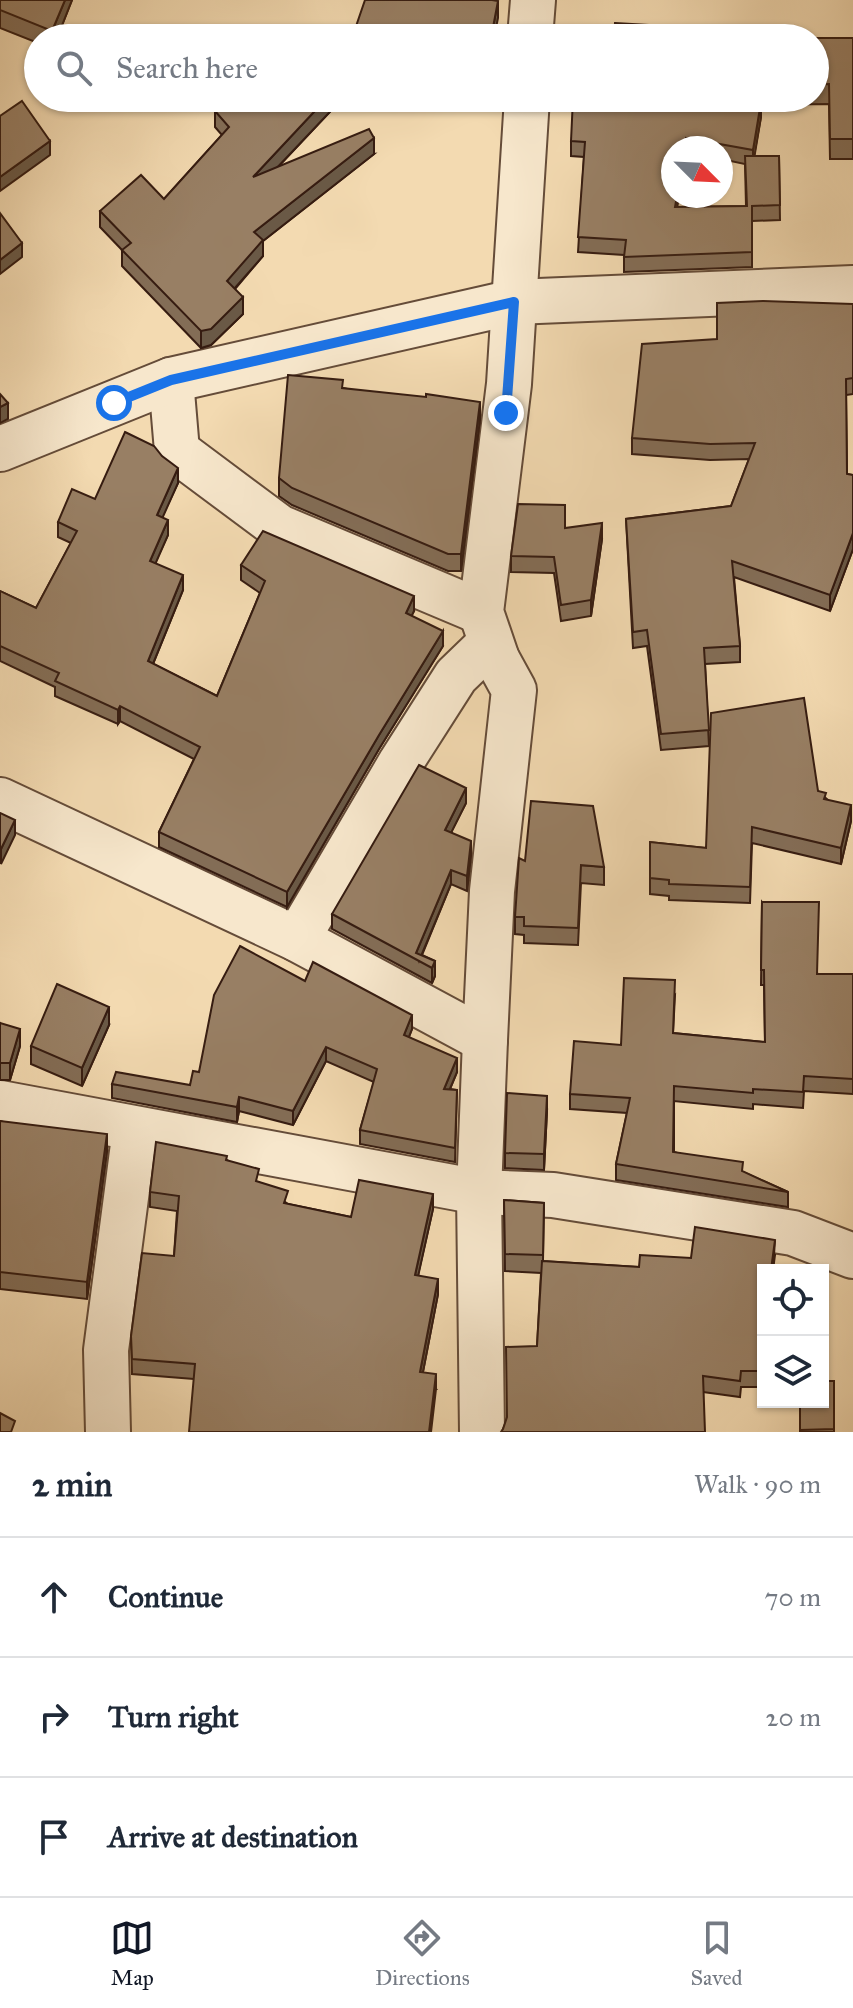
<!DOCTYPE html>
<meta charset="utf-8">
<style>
body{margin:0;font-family:"IM FELL Great Primer",serif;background:#f6f6f7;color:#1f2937}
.controls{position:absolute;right:24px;bottom:24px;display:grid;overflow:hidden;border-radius:0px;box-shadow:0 2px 6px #0004}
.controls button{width:72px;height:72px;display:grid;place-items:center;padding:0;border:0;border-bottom:2px solid #e0e1e3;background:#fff;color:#1f2937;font:40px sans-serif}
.compass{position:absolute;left:661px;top:136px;width:72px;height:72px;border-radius:50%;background:#fff;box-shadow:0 2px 6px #0004;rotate:114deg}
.stop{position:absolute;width:24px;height:24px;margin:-18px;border:6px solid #1a73e8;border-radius:50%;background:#fff}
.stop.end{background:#1a73e8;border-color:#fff;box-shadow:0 2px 8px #0008}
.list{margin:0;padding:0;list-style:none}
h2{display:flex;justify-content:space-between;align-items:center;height:104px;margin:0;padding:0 32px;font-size:34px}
h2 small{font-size:26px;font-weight:400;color:#747a83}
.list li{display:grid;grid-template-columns:52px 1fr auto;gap:24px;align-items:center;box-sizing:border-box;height:120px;padding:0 32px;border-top:2px solid #e0e1e3}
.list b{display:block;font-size:30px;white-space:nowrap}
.list em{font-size:26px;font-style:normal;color:#747a83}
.icon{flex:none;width:44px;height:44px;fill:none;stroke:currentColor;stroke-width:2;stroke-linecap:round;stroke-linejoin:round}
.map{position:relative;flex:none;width:853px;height:1432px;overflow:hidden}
.search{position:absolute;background:#fff;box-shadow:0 2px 6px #0004;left:24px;right:24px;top:24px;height:88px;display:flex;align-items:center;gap:20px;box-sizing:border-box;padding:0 28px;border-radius:44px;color:#747a83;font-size:30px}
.sheet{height:464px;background:#fff}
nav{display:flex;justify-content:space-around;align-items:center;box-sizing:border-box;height:112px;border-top:2px solid #e0e1e3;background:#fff;font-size:22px;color:#747a83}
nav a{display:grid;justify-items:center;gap:4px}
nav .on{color:#111827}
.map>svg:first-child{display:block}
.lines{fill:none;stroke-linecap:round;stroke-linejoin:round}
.street-casing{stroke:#654c39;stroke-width:48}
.street{stroke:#f7e7cc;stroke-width:44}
.wall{fill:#836d56;stroke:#361c11;stroke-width:2;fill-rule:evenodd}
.shaded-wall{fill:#6a5946;stroke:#361c11;stroke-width:2}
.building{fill:#987f64;stroke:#361c11;stroke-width:2}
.route{stroke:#1a73e8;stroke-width:10}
</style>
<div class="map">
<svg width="853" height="1432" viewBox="0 0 853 1432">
<rect width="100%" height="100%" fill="#f3dab1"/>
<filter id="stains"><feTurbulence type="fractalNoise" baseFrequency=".0025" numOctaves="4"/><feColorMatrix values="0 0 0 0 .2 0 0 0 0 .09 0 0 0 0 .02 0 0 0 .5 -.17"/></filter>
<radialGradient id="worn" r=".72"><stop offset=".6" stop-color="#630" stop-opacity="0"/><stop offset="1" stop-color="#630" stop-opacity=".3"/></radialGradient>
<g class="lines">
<defs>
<g id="street">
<path d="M530 38 533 0"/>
<path d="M171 380 177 451 279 527 481 612"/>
<path d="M0 449 171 380 514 302 853 288"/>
<path d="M0 800 297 939 485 1040"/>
<path d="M297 939 401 762 456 676 484 649 497 659"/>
<path d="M0 1103 479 1192 553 1195 793 1233 853 1256"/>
<path d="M108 1432 106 1350 135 1129"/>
<path d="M482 1432 479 1192 485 1040 492 891 514 690 497 659 481 612 509 384 527 98"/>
</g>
</defs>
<use href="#street" class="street-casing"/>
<use href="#street" class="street"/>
</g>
<g class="wall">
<path d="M0 0H72L57 38H38V43L0 28Z"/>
<path d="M815 38H853V159H830L829 104 761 105V117L754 156H779L780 220 752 221V267L624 272V255L578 252 584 157 571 156V141L754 100V98H815ZM673 148H721V159L745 164 746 206 677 207Z"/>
<path d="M229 98H343L278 167 374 154 263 241V256L235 289 243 314 211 345 201 348 122 266V250L100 227V211L164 199 222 135 215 127V111Z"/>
<path d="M454 98H483L481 109Z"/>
<path d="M853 304V394L846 395 847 474 853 475V549L830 611 734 577 740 646V662L705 664 709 746 661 750 647 646 633 648 626 519 731 506 749 459 710 460 632 454V438L717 339Z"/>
<path d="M343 388 480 419 461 571H448L292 505 279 496V478Z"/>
<path d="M178 483 162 517 168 535 155 563 183 590 153 664 217 696 260 593 241 580V565L414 611 411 616 443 646 379 749 287 907 159 847V832L194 759 120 721 118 724 55 696V687L0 661V591L36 608 71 543 58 537V522Z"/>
<path d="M565 528 602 539 591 616 561 621 554 573 511 572V556Z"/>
<path d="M818 791 851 821 841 864 752 843 750 903 669 900V896L650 894V842L706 848Z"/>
<path d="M466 803 451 832 471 855 467 891 451 884 422 955 435 961V976L432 983 332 929V914Z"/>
<path d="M525 861 604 867V885L581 883 578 945 524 943V935L515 934V917Z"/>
<path d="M762 902 818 974H853V1094L804 1091 803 1108 753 1104V1109L674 1101V1152L743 1172 788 1192V1207L616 1180V1164L627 1113 570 1109V1094L675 995 673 1033 765 1042 764 985H761Z"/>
<path d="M305 981 412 1029 409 1037 457 1072 450 1089 457 1090 455 1162 360 1144V1130L374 1082 326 1061 293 1125 239 1111 237 1122 112 1098V1084L190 1085 199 1072Z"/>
<path d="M0 1023 20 1046 10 1080H0Z"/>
<path d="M109 1025 82 1086 31 1064V1046Z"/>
<path d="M547 1111 544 1170 505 1168V1153Z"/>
<path d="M0 1121 107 1151 87 1299 0 1289Z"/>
<path d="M227 1160 288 1204 351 1217 433 1209 418 1275 438 1294 423 1372 436 1389 194 1379 132 1374 131 1336 174 1256 177 1211 150 1207V1192Z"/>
<path d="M504 1200 544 1203 543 1261 639 1267 691 1258 775 1255 773 1270H763V1387H741L740 1397 703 1392 503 1429 537 1346 541 1273 505 1271Z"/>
<path d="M823 1321H826V1381H834V1432H800V1402H823Z"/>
</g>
<g class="shaded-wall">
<path d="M65 0H72L57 38H52V31Z"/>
<path d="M498 1V18L494 38H491Z"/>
<path d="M327 98H343L253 193V177Z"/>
<path d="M761 102V117L753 165V150Z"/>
<path d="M374 138V154L263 241V256L227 297V281L254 232Z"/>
<path d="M50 141V155L0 191V177Z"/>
<path d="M677 196H679L675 222V207Z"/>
<path d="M22 243V257L0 274V260Z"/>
<path d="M243 297V314L211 345 201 348V331Z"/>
<path d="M480 402V419L461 571V554Z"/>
<path d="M8 403V419L0 423V407Z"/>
<path d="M178 468V483L157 530V515Z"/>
<path d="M168 520V535L150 576V561Z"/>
<path d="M602 523V539L591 616V600Z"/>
<path d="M853 533V549L830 611V595Z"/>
<path d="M183 575V590L148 676V661Z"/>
<path d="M414 596V611L406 628V613Z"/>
<path d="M443 631V646L379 749 287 907V892L379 735Z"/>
<path d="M120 706V721L118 724V710Z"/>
<path d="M466 788V803L445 845V830Z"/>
<path d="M851 805V821L841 864V848Z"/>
<path d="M15 820V835L1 864V849Z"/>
<path d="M471 841V855L467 891V876Z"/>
<path d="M451 870V884L419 961 416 953Z"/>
<path d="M435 961V976L432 983V968Z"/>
<path d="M109 1007V1025L82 1086V1068Z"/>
<path d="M412 1015V1029L404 1049V1035Z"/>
<path d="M20 1029V1046L10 1080V1063Z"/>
<path d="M326 1047V1061L293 1125V1111Z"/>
<path d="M457 1058V1072L444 1103V1089Z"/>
<path d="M547 1096V1111L544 1170V1154Z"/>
<path d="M239 1097V1111L237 1122V1107Z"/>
<path d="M107 1134V1151L87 1299V1282Z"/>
<path d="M433 1194V1209L415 1290V1275Z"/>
<path d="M775 1240 773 1270H771Z"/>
<path d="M438 1279V1294L420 1387V1372Z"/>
<path d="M436 1374V1389L431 1432H429Z"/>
</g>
<g class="building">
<path d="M0 0H65L52 31 0 10Z"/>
<path d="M365 0H492L498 1 491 38H352Z"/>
<path d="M615 23 665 26 664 38H614Z"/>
<path d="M329 26 342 38H318Z"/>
<path d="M757 38H853V139H830L829 84 815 85V38Z"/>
<path d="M229 98H327L253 177 369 129 374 138 254 232 263 240 227 281 243 297 211 329 201 331 122 250 131 243 100 211 141 175 164 199 229 127 215 111Z"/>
<path d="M573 98H740L761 102 753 150 686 138 685 148H673V196H677L675 207 747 206 745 156H779L780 205 752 206V252L624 257 626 240 578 237 585 142 571 141Z"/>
<path d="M22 101 50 141 0 177V116Z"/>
<path d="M0 213 22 243 0 260Z"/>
<path d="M763 301 853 304V378L846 379 847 474 853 475V533L830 595 732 561 740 646 704 648 709 730 661 734 647 630 633 632 626 519 731 506 755 443 710 444 632 438 642 344 717 339V303Z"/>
<path d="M288 375 343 380 342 388 426 397V394L480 402 461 554H448L292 488 279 478Z"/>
<path d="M0 394 8 403 0 407Z"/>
<path d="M125 432 154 446 162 456 178 468 157 515 168 520 150 561 183 575 148 661 217 696 265 581 241 565 263 531 414 596 406 613 443 631 379 735 287 892 159 832 200 747 120 706 118 710 55 681 59 673 0 646V591L36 608 77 531 58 522 72 489 95 499Z"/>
<path d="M518 504 565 505V528L602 523 591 600 561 605 554 557 511 556Z"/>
<path d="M804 698 818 791 826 793 824 799 851 805 841 848 752 827 750 887 669 884V880L650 878V842L706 848 711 713Z"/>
<path d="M419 765 466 788 445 830 471 841 467 876 451 870 416 953 435 961 432 968 332 914Z"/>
<path d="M531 801 593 806 604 867 581 865 578 928 524 926V917H515L519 858 525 861Z"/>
<path d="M0 813 15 820 1 849H0Z"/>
<path d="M762 902H819L817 974H853V1079L804 1076 803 1092 753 1089V1093L674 1086 673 1152 743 1162 742 1171 788 1192 616 1164 630 1098 570 1094 574 1041 621 1045 624 978 675 980 673 1033 765 1042 764 970H761Z"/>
<path d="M240 946 305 981 313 962 412 1015 404 1035 457 1058 444 1089 457 1090 455 1148 360 1130 377 1069 326 1047 293 1111 239 1097 237 1107 112 1084 116 1072 190 1085 193 1071 199 1072 214 995Z"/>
<path d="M57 984 109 1007 82 1068 31 1046Z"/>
<path d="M0 1023 20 1029 10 1063H0Z"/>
<path d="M507 1093 547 1096 544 1154 505 1153Z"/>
<path d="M0 1121 107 1134 87 1282 0 1272Z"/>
<path d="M156 1142 227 1156 226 1160 259 1169 256 1181 288 1191 284 1203 351 1217 359 1180 433 1194 415 1275 438 1279 420 1372 436 1374 429 1432H189L195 1364 132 1359 131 1336 142 1253 174 1256 179 1196 150 1192Z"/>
<path d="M504 1200 544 1203 543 1255 505 1254Z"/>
<path d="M695 1227 775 1240 771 1270H763V1371H741L740 1381 703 1376 705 1432H501L503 1429 507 1417 506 1347 537 1346 542 1261 639 1267 640 1255 691 1258Z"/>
<rect x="823" y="1321" width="3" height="51"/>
<path d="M823 1381H834V1429L800 1430V1402H823Z"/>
<path d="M0 1413 15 1421 11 1432H0Z"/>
</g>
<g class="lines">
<path class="route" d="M114 403 171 380 514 302 506 413"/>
</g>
<rect width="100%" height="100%" filter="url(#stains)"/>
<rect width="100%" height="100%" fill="url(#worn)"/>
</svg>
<div class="controls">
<button><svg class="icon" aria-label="locate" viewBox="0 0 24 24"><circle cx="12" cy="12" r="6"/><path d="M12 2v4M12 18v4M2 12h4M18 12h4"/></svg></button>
<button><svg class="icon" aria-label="layers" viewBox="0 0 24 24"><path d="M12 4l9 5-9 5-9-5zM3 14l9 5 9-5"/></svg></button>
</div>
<svg class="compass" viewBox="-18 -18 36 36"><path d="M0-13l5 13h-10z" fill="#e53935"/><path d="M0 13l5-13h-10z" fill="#747a83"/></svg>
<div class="stop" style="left:114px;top:403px"></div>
<div class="stop end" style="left:506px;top:413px"></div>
<div class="search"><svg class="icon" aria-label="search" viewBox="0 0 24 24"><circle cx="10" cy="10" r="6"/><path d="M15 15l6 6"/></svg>Search here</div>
</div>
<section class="sheet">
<h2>2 min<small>Walk · 90 m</small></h2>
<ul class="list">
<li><svg class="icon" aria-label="ahead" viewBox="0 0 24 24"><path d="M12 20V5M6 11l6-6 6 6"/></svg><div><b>Continue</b></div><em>70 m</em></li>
<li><svg class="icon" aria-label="right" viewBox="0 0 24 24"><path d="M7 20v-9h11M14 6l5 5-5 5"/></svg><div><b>Turn right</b></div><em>20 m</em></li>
<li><svg class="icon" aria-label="arrive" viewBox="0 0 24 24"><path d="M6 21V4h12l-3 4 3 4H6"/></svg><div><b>Arrive at destination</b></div></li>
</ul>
</section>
<nav>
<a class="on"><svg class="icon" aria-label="map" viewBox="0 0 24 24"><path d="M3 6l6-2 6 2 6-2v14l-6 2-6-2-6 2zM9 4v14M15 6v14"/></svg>Map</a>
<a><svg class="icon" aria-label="directions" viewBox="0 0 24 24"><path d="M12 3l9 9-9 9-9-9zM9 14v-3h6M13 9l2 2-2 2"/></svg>Directions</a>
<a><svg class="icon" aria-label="saved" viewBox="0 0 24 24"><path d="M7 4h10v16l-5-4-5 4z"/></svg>Saved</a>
</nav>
